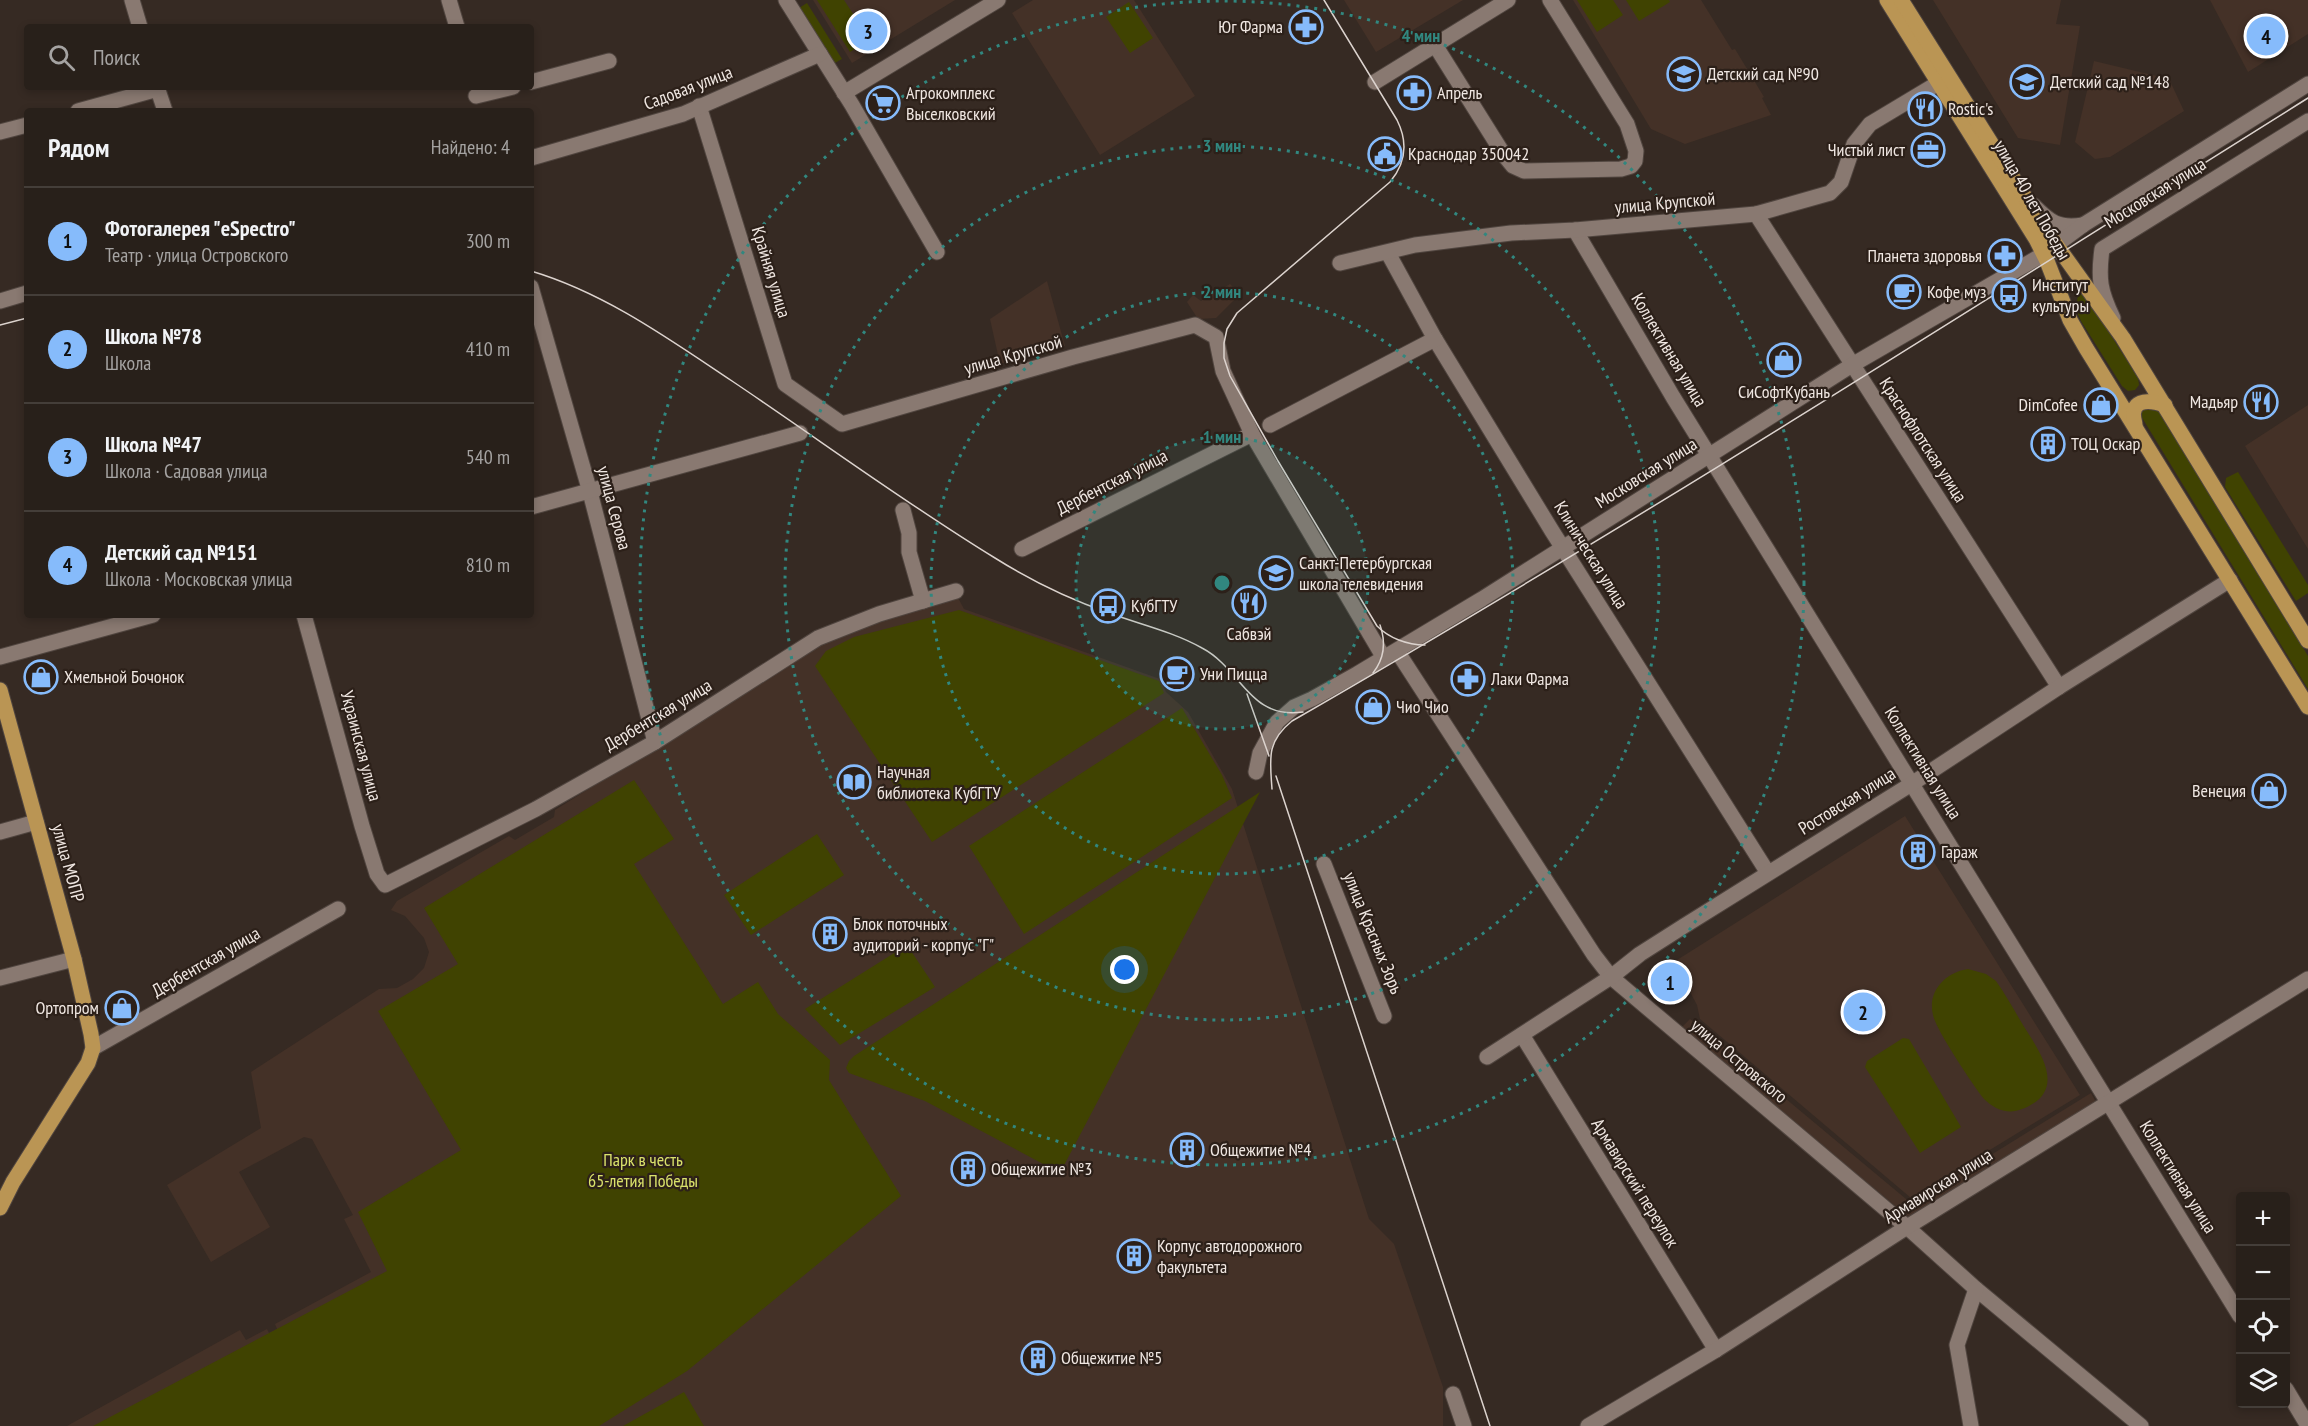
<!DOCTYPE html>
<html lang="ru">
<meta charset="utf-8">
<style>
body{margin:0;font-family:"PT Sans Narrow",sans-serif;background:#302823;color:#f1f3f6}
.controls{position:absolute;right:18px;bottom:18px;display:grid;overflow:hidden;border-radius:6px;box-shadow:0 3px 9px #0003}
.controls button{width:54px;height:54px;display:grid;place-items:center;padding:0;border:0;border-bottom:2px solid #443e39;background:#28201a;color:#f1f3f6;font:30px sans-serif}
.you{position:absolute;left:1125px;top:970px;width:21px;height:21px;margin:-15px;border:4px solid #fff;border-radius:50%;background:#1a73e8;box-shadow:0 0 0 9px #1a73e833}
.badge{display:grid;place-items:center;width:39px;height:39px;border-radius:50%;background:#86bbfb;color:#111;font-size:20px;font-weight:700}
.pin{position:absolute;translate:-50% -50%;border:3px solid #fff;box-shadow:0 2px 6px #0006}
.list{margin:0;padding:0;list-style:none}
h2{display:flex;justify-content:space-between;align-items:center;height:78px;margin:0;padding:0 24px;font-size:26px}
h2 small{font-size:20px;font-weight:400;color:#a5a3a2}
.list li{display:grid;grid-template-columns:39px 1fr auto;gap:18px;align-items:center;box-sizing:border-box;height:108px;padding:0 24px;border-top:2px solid #443e39}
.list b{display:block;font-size:22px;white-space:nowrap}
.list p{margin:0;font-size:20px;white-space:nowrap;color:#a5a3a2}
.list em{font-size:20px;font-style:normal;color:#a5a3a2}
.icon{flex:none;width:33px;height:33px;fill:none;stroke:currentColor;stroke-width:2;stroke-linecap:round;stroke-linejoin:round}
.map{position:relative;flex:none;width:2308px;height:1426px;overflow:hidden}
.search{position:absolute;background:#28201a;box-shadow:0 3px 9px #0003;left:24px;top:24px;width:510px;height:66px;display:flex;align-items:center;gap:15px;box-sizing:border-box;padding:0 21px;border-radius:6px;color:#a5a3a2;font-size:22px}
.panel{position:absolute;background:#28201a;box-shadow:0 3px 9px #0003;left:24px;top:108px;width:510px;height:510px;border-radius:6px}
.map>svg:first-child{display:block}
.built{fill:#443127}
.green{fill:#404301}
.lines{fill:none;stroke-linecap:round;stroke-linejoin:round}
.minor-casing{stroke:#50453f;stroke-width:17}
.major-casing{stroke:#50453f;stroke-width:17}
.minor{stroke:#897971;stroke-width:15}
.major{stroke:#ba9554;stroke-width:15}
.tram{stroke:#dcd3ce;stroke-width:1.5}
.ring{fill:none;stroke:#31877f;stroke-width:3;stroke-dasharray:3 6}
.labels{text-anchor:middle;stroke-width:4.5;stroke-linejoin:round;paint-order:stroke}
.poi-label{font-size:18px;fill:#f0e7e2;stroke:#2c2019;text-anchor:start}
.street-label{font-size:18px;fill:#f0e7e2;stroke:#2c2019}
.park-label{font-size:18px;fill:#dae26b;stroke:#2c2019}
.centre{fill:#31877f;stroke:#2c2019;stroke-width:3}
.ring-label{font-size:18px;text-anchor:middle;font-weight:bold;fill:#31877f;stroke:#2c2019;stroke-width:4.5;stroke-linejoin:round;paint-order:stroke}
</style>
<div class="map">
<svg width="2308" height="1426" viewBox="0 0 2308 1426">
<rect width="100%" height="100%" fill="#362a23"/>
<g class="built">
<path d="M813 0H955L852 63Z"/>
<path d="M1033 0H1134L1195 96 1100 155 1012 13Z"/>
<path d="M1344 0H1463L1376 52Z"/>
<path d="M1573 0H1701L1732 50 1735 49 1764 97 1762 98 1771 115 1685 144 1651 129Z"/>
<path d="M1933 0H2061L2056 24 2080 26 2060 145 2018 138Z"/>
<path d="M2210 0H2308V34L2248 72Z"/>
<path d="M2094 61 2169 79 2184 111 2110 157 2095 159 2075 142Z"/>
<path d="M1047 281 1065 346 1000 364 990 319Z"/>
<path d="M1230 284 1240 294 1216 318 1198 319 1187 302 1193 295 1201 301Z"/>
<path d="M2308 405V549L2245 446Z"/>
<path d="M956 594 964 609 1160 679 1166 692 1188 712 1232 789 1369 1219 1394 1244 1443 1387V1426H67L240 1330 246 1340 267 1329 269 1333 277 1329 275 1324 371 1272 344 1219 353 1215 312 1139 304 1137 239 1172 270 1227 211 1262 167 1185 261 1128 251 1072 379 989 397 988 413 979 424 968 429 952 424 938 405 916 391 910 397 901 509 836 515 840 554 817 555 810 825 641Z"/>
<path d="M1905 816 2080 1095 1911 1198 1700 1019 1697 1005 1680 973 1677 960Z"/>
<path d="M1690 1019 1912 1204 2091 1093 2097 1104 1910 1218 1680 1029Z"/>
</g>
<g class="green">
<path d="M817 0H844L870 40 850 52Z"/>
<path d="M1577 0H1613L1623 15 1597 32Z"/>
<path d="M1626 0H1669L1670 2 1639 21Z"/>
<path d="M1129 2 1153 38 1130 53 1106 17Z"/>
<path d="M807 3 842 59 833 64 799 8Z"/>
<path d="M2084 293 2138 378 2139 385 2135 390 2128 391 2122 386 2081 321 2076 310 2078 294Z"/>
<path d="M2158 408 2308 656V689L2141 416 2142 409Z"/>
<path d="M2238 472 2308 585V593L2296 601 2225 487 2226 478Z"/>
<path d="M959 610 1159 681 1164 693 932 842 815 666 826 651 854 637Z"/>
<path d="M1182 708 1222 775 1232 798 1024 934 969 846Z"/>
<path d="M634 780 674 839 634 864 723 1004 758 982 778 1014 830 1060 829 1080 901 1196 687 1371 599 1426H93L387 1271 358 1212 461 1150 378 1011 458 964 424 908Z"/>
<path d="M1260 792 1060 1173 925 1101 849 1073 846 1068 849 1061 854 1056Z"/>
<path d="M817 834 844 875 751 935 724 895Z"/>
<path d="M907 945 935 987 840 1045 805 1009Z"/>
<path d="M1968 969 1986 974 1996 981C2006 995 2014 1010 2023 1025 2040 1052 2069 1091 2022 1109 2008 1115 1994 1109 1984 1099 1973 1085 1936 1030 1933 1015 1927 991 1946 972 1968 969Z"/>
<path d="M1903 1038 1909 1039 1961 1127 1920 1153 1865 1067 1867 1061Z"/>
<path d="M684 1392 704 1426H623Z"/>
</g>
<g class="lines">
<defs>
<g id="minor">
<path d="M132 0 140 27"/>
<path d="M449 0 457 27"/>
<path d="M786 0 852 105 937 252"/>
<path d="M1435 45 1504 155 1513 166 1524 171 1621 169 1631 166 1635 161 1636 151 1627 124 1550 0"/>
<path d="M531 82 609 61"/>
<path d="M1375 82 1508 0"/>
<path d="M157 87 165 111"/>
<path d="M844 93 998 0"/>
<path d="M476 96 513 87"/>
<path d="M699 106 785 384 842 424 1073 357 1195 325 1216 337 1223 371 1252 434 1384 658"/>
<path d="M78 111 158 89"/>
<path d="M0 132 27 125"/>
<path d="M531 158 683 114 820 54"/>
<path d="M2033 205C2050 222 2058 229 2083 225"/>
<path d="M1756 214 2059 687"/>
<path d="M1575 230 1673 397 2240 1316"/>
<path d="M1388 253 1435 339 1552 531 1768 873"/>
<path d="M1340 263 1415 245 1511 233 1575 230 1756 214 1830 193 1841 182 1854 144 1870 124 1940 82"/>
<path d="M531 287 590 492 655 742"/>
<path d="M0 301 27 293"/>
<path d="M2113 318C2100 291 2098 279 2102 249L2308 121"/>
<path d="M1270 425 1435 339"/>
<path d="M531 507 800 433"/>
<path d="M903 510 909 533V552L923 601"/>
<path d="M1022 549 1252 434"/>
<path d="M304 615 362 826 377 874 385 885 536 809 655 742 818 638 879 614 956 591"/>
<path d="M1397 651 1594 955 1611 977 1907 1227 1976 1289 2141 1426"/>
<path d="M0 657 153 615"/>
<path d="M1256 772 1260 753 1277 722 1294 707 1312 699 1357 674 1482 599 1852 365 2044 254 2083 225 2308 84"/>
<path d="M0 832 36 822"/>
<path d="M1324 864 1384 1016"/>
<path d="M0 978 74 959"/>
<path d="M1522 1035 1716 1350"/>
<path d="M93 1048 338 909"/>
<path d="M1487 1057 1611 977 1640 954 1684 926 1913 783 2059 687 2230 580"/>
<path d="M2286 1389 2305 1421"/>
<path d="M1453 1394 1464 1426"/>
<path d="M1588 1426 1716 1350 1907 1227 2308 979"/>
<path d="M1971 1426 1957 1345 1976 1289"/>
</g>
<g id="major">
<path d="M1887 0 2036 239 2047 261 2070 320 2086 348 2308 707"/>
<path d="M1901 0 2047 232 2123 338 2308 641"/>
<path d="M2135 424C2128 399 2147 399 2165 405"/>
<path d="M0 690 74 959 91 1034 93 1048 88 1063 13 1182 0 1208"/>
</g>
</defs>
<use href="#minor" class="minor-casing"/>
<use href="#major" class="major-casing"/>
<use href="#minor" class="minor"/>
<use href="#major" class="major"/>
<g class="tram">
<path d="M1324 0 1397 120C1408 142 1406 163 1390 182L1237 313 1227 329 1224 343V358L1230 376 1278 461 1377 626C1389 638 1407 645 1425 645"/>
<path d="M531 271C605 293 669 339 732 381 820 440 905 503 995 558 1030 580 1069 599 1109 613 1139 624 1174 632 1202 648 1242 669 1249 720 1303 712"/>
<path d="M0 325 27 318"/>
<path d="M1373 673C1384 659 1386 642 1380 625"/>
<path d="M1247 694 1269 756"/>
<path d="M1276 776 1490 1426"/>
<path d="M1272 789C1270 759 1266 742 1292 721 1636 523 1971 309 2308 98"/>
</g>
</g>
<circle cx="1222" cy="583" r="146" fill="#31877f" fill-opacity=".12"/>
<g class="ring">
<circle cx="1222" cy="583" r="146"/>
<circle cx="1222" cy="583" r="291"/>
<circle cx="1222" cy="583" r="437"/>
<circle cx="1222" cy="583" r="582"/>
</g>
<defs>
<symbol id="pharmacy-ring" viewBox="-11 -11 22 22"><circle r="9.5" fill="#2c2019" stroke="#86bbfb" stroke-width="1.5"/><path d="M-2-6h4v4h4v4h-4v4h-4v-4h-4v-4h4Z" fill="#86bbfb"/></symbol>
<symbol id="school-ring" viewBox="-11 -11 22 22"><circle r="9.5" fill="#2c2019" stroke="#86bbfb" stroke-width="1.5"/><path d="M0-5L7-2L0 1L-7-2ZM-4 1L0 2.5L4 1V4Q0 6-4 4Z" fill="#86bbfb"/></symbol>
<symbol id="supermarket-ring" viewBox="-11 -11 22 22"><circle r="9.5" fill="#2c2019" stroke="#86bbfb" stroke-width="1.5"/><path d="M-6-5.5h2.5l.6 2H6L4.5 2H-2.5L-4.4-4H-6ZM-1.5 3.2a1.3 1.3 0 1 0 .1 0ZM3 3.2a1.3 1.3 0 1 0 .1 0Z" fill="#86bbfb"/></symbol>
<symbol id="restaurant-ring" viewBox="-11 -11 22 22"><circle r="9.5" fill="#2c2019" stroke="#86bbfb" stroke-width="1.5"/><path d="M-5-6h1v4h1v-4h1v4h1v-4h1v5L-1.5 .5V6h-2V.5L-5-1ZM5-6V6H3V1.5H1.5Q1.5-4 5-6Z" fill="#86bbfb"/></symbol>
<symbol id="office-ring" viewBox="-11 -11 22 22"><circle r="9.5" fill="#2c2019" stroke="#86bbfb" stroke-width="1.5"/><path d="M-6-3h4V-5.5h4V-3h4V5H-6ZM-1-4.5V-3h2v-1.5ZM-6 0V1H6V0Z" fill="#86bbfb"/></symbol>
<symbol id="civic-ring" viewBox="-11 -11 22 22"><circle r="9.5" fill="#2c2019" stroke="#86bbfb" stroke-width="1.5"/><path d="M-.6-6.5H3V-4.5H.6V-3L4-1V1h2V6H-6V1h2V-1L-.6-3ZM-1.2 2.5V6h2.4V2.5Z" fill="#86bbfb"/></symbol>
<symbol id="cafe-ring" viewBox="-11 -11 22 22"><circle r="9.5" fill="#2c2019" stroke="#86bbfb" stroke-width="1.5"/><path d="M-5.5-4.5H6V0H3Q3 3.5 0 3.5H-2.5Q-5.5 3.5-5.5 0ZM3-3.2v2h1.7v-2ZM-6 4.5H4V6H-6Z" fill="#86bbfb"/></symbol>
<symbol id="bus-ring" viewBox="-11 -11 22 22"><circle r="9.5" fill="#2c2019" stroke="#86bbfb" stroke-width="1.5"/><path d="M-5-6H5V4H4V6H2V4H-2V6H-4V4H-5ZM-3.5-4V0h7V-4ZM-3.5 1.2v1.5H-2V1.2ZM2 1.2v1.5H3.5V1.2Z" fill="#86bbfb"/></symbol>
<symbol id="shop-ring" viewBox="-11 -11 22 22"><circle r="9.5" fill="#2c2019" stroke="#86bbfb" stroke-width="1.5"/><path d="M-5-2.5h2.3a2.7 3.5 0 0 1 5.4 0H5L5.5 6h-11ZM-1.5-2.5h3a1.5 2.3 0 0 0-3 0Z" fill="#86bbfb"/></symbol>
<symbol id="building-ring" viewBox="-11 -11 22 22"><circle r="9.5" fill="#2c2019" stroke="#86bbfb" stroke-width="1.5"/><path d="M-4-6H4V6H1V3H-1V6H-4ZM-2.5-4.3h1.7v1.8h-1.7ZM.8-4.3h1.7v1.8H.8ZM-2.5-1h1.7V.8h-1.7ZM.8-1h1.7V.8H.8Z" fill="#86bbfb"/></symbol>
<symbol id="library-ring" viewBox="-11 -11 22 22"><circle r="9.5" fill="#2c2019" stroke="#86bbfb" stroke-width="1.5"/><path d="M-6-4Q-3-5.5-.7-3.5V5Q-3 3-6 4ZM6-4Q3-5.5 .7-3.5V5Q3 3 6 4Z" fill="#86bbfb"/></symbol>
</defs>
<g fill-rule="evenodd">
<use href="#pharmacy-ring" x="1287" y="8" width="38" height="38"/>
<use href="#school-ring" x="1665" y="55" width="38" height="38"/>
<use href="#school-ring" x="2008" y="63" width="38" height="38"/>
<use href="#pharmacy-ring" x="1395" y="74" width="38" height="38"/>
<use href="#supermarket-ring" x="864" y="84" width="38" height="38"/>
<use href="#restaurant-ring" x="1906" y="90" width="38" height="38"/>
<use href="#office-ring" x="1909" y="131" width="38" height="38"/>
<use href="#civic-ring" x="1366" y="135" width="38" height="38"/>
<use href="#pharmacy-ring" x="1986" y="237" width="38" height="38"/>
<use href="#cafe-ring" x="1885" y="273" width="38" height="38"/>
<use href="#bus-ring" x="1990" y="276" width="38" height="38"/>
<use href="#shop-ring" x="1765" y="341" width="38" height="38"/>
<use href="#restaurant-ring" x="2242" y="383" width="38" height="38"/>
<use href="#shop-ring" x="2082" y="386" width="38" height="38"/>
<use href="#building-ring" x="2029" y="425" width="38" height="38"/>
<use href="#school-ring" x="1257" y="554" width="38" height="38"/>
<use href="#restaurant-ring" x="1230" y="584" width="38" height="38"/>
<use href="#bus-ring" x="1089" y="587" width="38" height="38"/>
<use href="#cafe-ring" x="1158" y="655" width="38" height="38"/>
<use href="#shop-ring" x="22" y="658" width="38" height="38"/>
<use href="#pharmacy-ring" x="1449" y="660" width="38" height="38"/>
<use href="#shop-ring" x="1354" y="688" width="38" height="38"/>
<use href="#library-ring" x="835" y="763" width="38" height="38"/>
<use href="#shop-ring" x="2250" y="772" width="38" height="38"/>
<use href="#building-ring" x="1899" y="833" width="38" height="38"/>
<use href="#building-ring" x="811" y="915" width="38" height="38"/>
<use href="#shop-ring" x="103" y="989" width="38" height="38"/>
<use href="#building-ring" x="1168" y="1131" width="38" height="38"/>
<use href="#building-ring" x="949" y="1150" width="38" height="38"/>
<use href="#building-ring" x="1115" y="1237" width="38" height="38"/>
<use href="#building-ring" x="1019" y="1339" width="38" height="38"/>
</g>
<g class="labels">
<g class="poi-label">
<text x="1283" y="33" text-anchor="end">Юг Фарма</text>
<text x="1707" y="80">Детский сад №90</text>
<text x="2050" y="88">Детский сад №148</text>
<text x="906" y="99">Агрокомплекс<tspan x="906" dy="21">Выселковский</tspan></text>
<text x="1437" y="99">Апрель</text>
<text x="1948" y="115">Rostic's</text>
<text x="1905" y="156" text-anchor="end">Чистый лист</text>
<text x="1408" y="160">Краснодар 350042</text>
<text x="1982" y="262" text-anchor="end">Планета здоровья</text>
<text x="2032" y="291">Институт<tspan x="2032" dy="21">культуры</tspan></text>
<text x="1927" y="298">Кофе муз</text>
<text x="1784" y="398" text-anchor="middle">СиСофтКубань</text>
<text x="2238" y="408" text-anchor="end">Мадьяр</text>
<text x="2078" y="411" text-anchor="end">DimCofee</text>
<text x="2071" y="450">ТОЦ Оскар</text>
<text x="1299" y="569">Санкт-Петербургская<tspan x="1299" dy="21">школа телевидения</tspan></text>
<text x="1131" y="612">КубГТУ</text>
<text x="1249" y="640" text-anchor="middle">Сабвэй</text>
<text x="1200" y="680">Уни Пицца</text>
<text x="64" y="683">Хмельной Бочонок</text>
<text x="1491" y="685">Лаки Фарма</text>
<text x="1396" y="713">Чио Чио</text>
<text x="877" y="778">Научная<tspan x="877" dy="21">библиотека КубГТУ</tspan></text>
<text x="2246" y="797" text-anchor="end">Венеция</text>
<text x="1941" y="858">Гараж</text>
<text x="853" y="930">Блок поточных<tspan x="853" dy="21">аудиторий - корпус "Г"</tspan></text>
<text x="99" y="1014" text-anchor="end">Ортопром</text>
<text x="1210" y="1156">Общежитие №4</text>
<text x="991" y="1175">Общежитие №3</text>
<text x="1157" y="1252">Корпус автодорожного<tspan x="1157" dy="21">факультета</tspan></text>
<text x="1061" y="1364">Общежитие №5</text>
</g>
<g class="street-label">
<text transform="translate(688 88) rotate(-21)" y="6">Садовая улица</text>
<text transform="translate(2155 193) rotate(-32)" y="6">Московская улица</text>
<text transform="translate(2032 200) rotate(60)" y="6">улица 40 лет Победы</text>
<text transform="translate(1665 203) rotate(-5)" y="6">улица Крупской</text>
<text transform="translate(771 272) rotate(73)" y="6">Крайняя улица</text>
<text transform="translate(1669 350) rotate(59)" y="6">Коллективная улица</text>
<text transform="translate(1013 355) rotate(-16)" y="6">улица Крупской</text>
<text transform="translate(1923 440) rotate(57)" y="6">Краснофлотская улица</text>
<text transform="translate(1646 473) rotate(-32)" y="6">Московская улица</text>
<text transform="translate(1112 482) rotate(-27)" y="6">Дербентская улица</text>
<text transform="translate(614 508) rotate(75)" y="6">улица Серова</text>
<text transform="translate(1591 555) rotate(58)" y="6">Клиническая улица</text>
<text transform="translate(658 715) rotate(-31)" y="6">Дербентская улица</text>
<text transform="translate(361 746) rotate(75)" y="6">Украинская улица</text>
<text transform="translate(1923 763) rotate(58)" y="6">Коллективная улица</text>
<text transform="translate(1847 801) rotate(-32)" y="6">Ростовская улица</text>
<text transform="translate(68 863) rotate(75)" y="6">улица МОПР</text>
<text transform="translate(1373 933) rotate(68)" y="6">улица Красных Зорь</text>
<text transform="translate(206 962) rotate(-30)" y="6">Дербентская улица</text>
<text transform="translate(1739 1061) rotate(40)" y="6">улица Островского</text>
<text transform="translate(2178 1177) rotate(58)" y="6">Коллективная улица</text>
<text transform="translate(1635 1183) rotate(58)" y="6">Армавирский переулок</text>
<text transform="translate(1938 1186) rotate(-32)" y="6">Армавирская улица</text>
</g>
<g class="park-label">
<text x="643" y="1166">Парк в честь<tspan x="643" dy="21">65-летия Победы</tspan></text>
</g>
</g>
<circle cx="1222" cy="583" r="9" class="centre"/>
<g class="ring-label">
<text x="1421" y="42">4 мин</text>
<text x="1222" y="152">3 мин</text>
<text x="1222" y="298">2 мин</text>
<text x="1222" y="443">1 мин</text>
</g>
</svg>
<div class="controls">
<button>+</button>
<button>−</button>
<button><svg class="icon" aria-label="locate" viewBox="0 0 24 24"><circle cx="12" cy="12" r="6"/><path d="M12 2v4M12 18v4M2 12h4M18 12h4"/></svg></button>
<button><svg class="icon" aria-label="layers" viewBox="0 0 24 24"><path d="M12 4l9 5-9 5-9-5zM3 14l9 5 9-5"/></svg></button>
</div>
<div class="you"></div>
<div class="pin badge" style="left:1670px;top:982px">1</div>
<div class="pin badge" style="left:1863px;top:1012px">2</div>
<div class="pin badge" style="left:868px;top:31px">3</div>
<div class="pin badge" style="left:2266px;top:36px">4</div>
<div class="search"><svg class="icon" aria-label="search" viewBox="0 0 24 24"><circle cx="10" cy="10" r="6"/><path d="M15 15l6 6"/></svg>Поиск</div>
<section class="panel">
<h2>Рядом<small>Найдено: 4</small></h2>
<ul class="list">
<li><span class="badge">1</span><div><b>Фотогалерея &quot;eSpectro&quot;</b><p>Театр · улица Островского</p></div><em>300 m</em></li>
<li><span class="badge">2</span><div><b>Школа №78</b><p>Школа</p></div><em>410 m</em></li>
<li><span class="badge">3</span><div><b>Школа №47</b><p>Школа · Садовая улица</p></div><em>540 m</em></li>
<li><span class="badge">4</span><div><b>Детский сад №151</b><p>Школа · Московская улица</p></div><em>810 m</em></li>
</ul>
</section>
</div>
